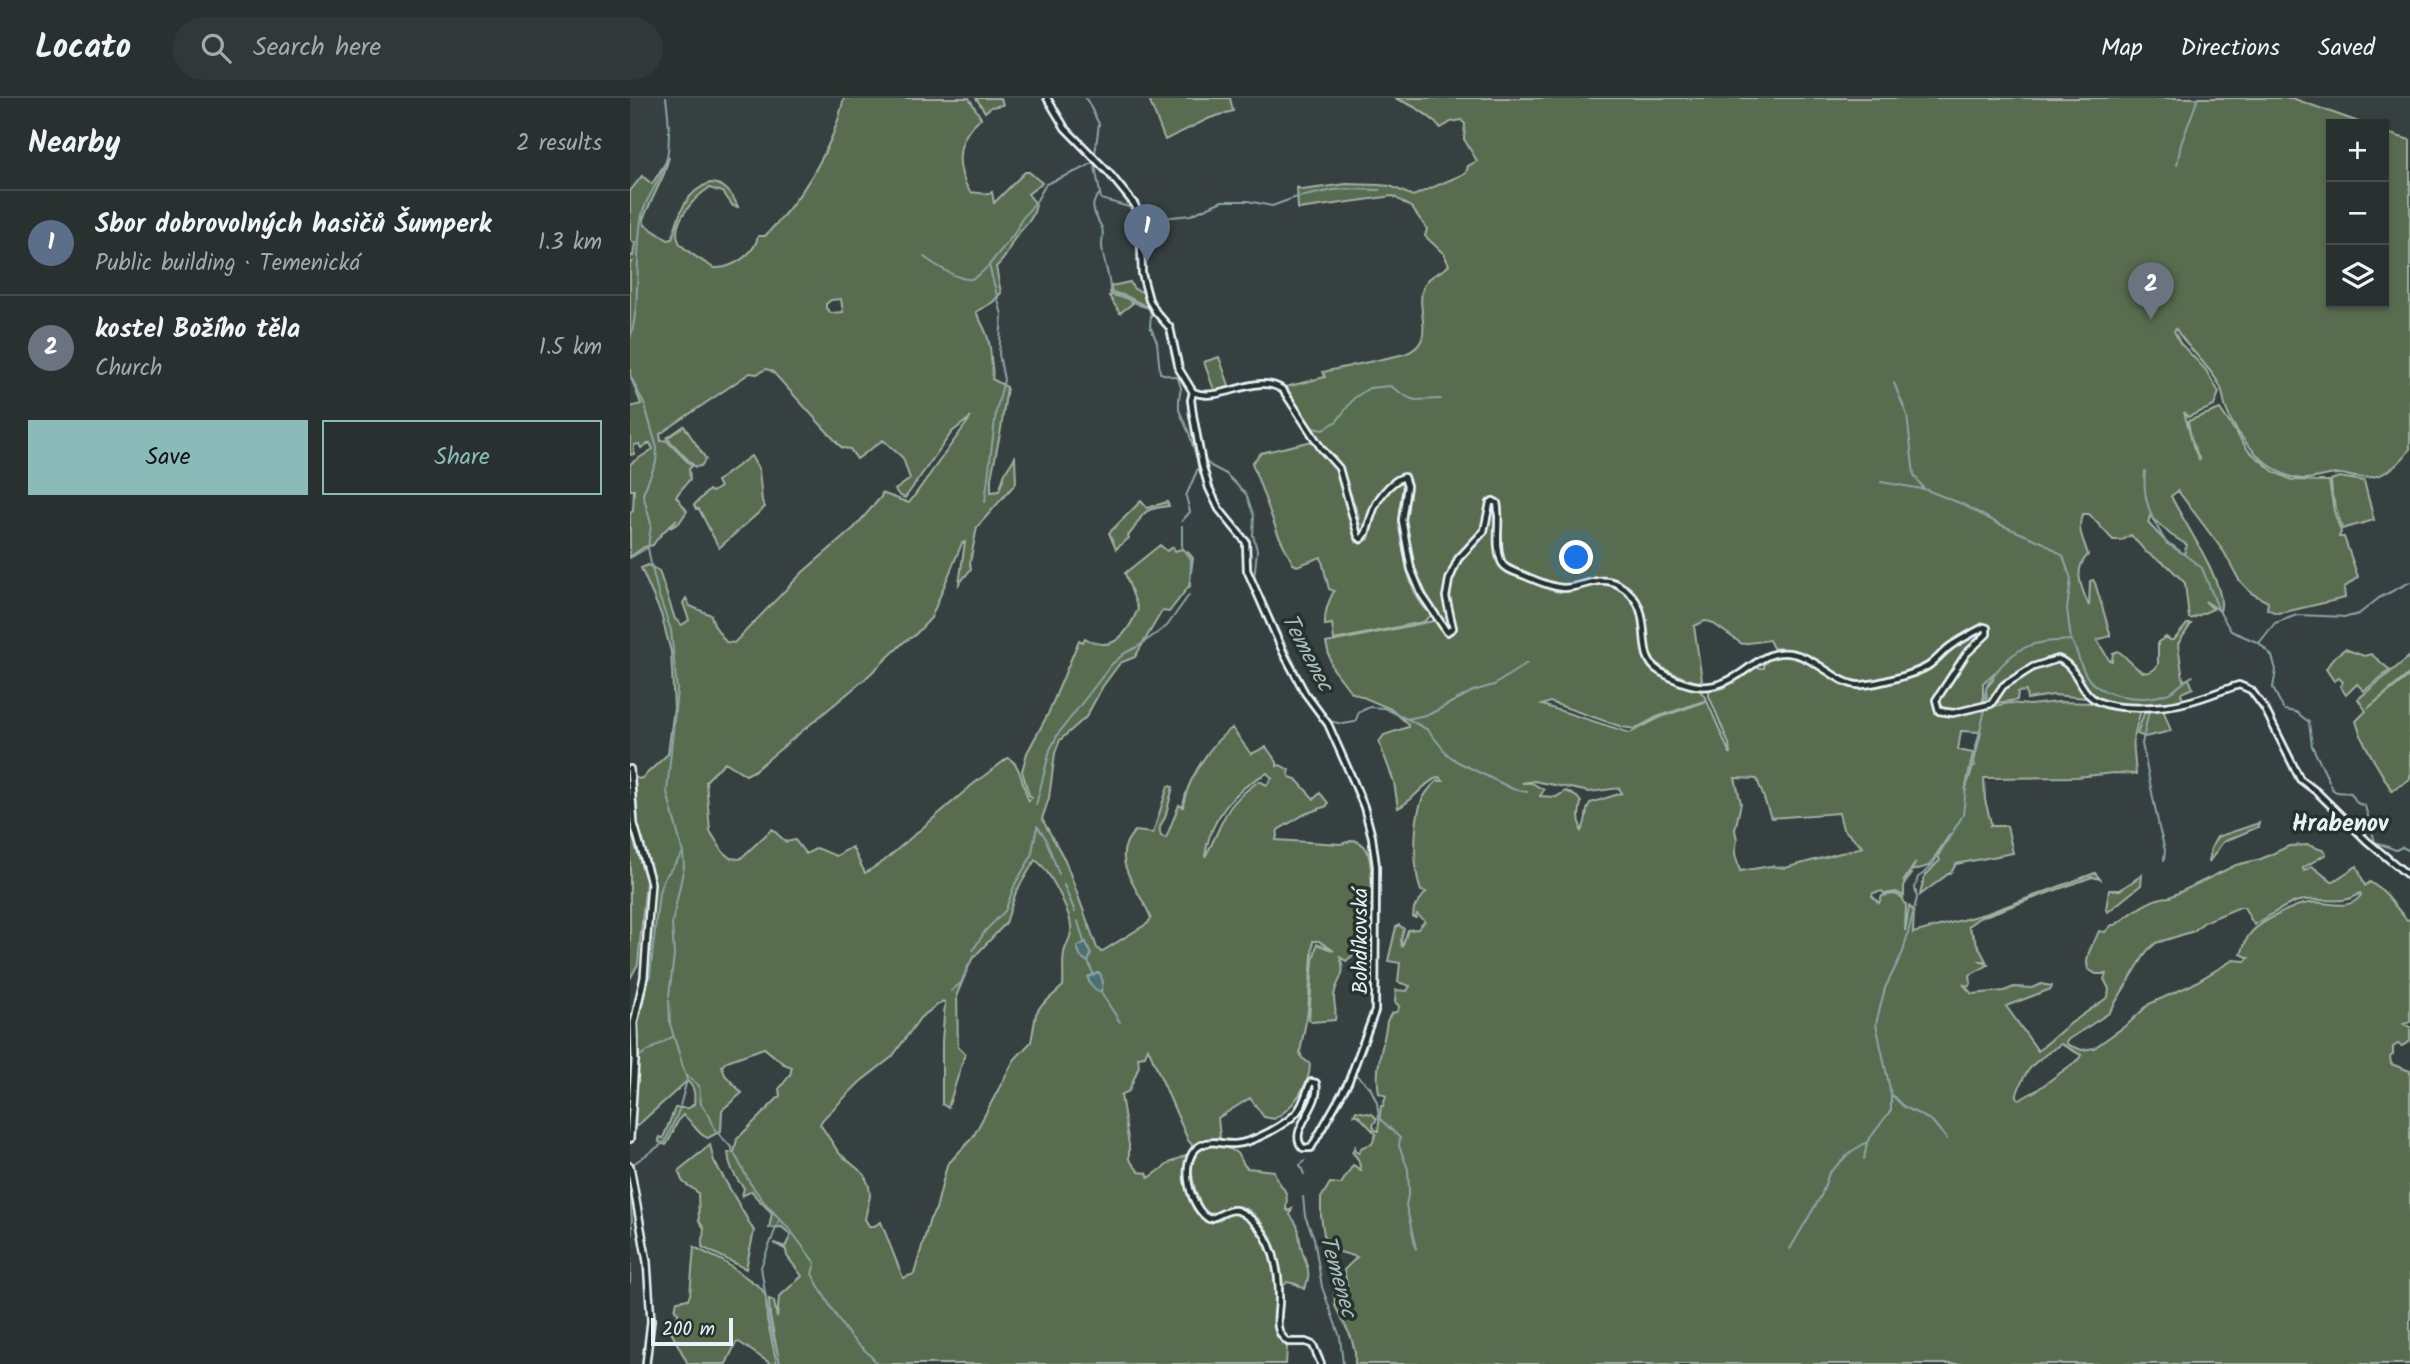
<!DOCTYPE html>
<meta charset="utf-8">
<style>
body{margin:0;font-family:Kalam,sans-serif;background:#313838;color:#f1f3f6}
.controls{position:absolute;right:21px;top:21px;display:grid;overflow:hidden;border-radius:0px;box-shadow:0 2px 5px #0004}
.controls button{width:63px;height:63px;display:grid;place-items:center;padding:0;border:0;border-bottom:2px solid #454b4c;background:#293030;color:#f1f3f6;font:35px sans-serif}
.scale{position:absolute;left:21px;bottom:18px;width:82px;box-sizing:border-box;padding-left:7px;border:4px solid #e8f1f8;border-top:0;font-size:19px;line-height:24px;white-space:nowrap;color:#e8f1f8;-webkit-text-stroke:5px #26332d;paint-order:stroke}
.you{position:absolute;left:947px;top:460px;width:24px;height:24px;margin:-18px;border:5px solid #fff;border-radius:50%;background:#1a73e8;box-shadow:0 0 0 10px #1a73e833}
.badge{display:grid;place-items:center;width:46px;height:46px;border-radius:50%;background:#8bbbb9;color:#fff;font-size:23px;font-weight:700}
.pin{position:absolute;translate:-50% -58px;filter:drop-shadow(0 2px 4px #0008)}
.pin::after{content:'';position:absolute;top:37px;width:24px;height:21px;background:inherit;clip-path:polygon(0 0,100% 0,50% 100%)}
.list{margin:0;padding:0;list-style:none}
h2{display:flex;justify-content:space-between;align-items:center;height:91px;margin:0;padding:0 28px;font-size:30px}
h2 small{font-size:23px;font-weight:400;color:#a5a9ab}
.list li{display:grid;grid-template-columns:46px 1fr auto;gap:21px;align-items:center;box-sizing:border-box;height:105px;padding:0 28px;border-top:2px solid #454b4c}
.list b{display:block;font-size:26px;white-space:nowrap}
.list p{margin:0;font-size:23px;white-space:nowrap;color:#a5a9ab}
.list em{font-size:23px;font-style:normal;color:#a5a9ab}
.actions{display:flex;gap:14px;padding:21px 28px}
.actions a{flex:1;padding:16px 0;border:2px solid #8bbbb9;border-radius:0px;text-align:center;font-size:24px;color:#8bbbb9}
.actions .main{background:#8bbbb9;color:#111}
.icon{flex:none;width:38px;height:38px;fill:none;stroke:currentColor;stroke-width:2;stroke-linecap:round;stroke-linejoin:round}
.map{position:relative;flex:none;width:1780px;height:1266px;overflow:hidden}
header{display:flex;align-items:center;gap:42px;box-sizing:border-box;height:98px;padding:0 35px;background:#293030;border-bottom:2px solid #454b4c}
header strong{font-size:33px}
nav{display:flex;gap:38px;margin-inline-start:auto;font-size:24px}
.search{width:490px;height:63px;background:#313838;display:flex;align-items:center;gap:18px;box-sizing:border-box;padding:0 24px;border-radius:38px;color:#a5a9ab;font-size:26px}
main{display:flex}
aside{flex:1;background:#293030}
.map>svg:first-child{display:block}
.green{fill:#596d50;stroke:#a0afa4;stroke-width:2;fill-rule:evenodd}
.water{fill:#4b706f;stroke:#8aa4a6;stroke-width:2}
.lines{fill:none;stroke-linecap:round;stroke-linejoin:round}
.stream{stroke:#8aa4a6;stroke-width:2}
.tertiary-casing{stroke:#e8f1f8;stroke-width:10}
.secondary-casing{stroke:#e8f1f8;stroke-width:10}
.tertiary{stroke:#26332d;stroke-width:4.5}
.secondary{stroke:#26332d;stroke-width:5}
.labels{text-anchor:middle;stroke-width:7;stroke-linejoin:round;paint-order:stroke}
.street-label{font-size:21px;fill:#e8f1f8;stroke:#26332d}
.water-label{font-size:23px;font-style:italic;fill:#a9bdc1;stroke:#26332d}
.quarter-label{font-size:24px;font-weight:bold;fill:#e8f1f8;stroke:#26332d}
</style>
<header>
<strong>Locato</strong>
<div class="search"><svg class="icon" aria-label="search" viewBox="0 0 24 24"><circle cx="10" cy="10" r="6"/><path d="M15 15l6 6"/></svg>Search here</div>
<nav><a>Map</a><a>Directions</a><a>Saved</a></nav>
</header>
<main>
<aside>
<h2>Nearby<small>2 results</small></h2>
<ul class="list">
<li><span class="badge" style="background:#5c6f8a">1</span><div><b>Sbor dobrovolných hasičů Šumperk</b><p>Public building · Temenická</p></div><em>1.3 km</em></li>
<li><span class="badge" style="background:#6b7280">2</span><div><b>kostel Božího těla</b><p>Church</p></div><em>1.5 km</em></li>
</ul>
<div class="actions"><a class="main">Save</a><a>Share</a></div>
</aside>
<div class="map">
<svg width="1780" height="1266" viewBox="0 0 1780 1266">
<rect width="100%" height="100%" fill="#374040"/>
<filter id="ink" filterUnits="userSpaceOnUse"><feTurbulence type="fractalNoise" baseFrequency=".0143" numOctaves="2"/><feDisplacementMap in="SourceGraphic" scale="14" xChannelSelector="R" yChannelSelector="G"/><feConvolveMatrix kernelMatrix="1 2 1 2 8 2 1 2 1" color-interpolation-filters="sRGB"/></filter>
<g filter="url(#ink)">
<g class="green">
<path d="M214 0H339L351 20C326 40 324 68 340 94L358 96 362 94 364 105 395 74H399L412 85 398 96 406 106C404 124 389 131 382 145 376 157 376 159 366 169L371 195 363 204 346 214C354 230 360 239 361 258 361 266 364 273 362 281L377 289 371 331 361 380V394L369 393 375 375 385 359 386 385 347 429 340 465 341 471 329 486 335 444 332 445 301 520 284 538 275 543 235 581 124 673 116 677 95 664 76 683 80 733 93 754 100 760 110 761 142 731 156 744 165 742 176 756 187 750 206 758 222 749 235 775 254 763 342 687 378 660C392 667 392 689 399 703L402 699 399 697 392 673 397 655 418 616 449 542 453 544 455 540C483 557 498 535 508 511L495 475 530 447 537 453 543 449 545 453 551 451 558 454 563 460 559 488 539 514 532 513 505 559 490 565 473 588 456 619 430 642 425 655 419 700 412 721 435 762 467 850 471 854 518 825 521 820C511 793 476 761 505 733L523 735 538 688 543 689 535 720C531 726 528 730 531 738L536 740 549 707 553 709C556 684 581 644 602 630L621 656 636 649 647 664V668L650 667 659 672 658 675 660 679 666 681 684 701 690 695 698 705 697 708 675 716 648 732 646 742 711 746 724 742C729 744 734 747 737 752 744 770 742 823 741 843L716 863 710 859C718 879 705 882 704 899 704 907 707 914 705 922L682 924 679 922 683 863 687 846 704 853 689 843H683L678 913 670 954 672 960 680 966C680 987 662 1011 644 1021L634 1019 620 1000 588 1020 590 1039 562 1047 558 1042 518 950 515 958 508 959 509 968 499 993 491 997 499 1047V1061L509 1074 517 1075 519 1080 541 1064 558 1056C555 1080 554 1109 576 1124 586 1125 590 1119 598 1117 614 1111 627 1132 635 1143L642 1140C627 1116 612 1096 583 1117L574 1113C566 1097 550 1057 576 1049 584 1047 597 1049 604 1053 611 1057 611 1065 617 1070L644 1073C648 1091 660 1087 656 1110L658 1113 662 1111 660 1117C672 1132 667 1132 671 1148 674 1163 684 1175 674 1191L666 1186 657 1184 645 1197 647 1238 657 1249 656 1266H150L140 1218 139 1201 144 1203 147 1220 149 1199 172 1178 157 1158 156 1152 144 1145 155 1149 161 1137 152 1129 139 1130 142 1115 126 1099 122 1093 112 1098 114 1090C105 1080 99 1069 98 1055L104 1054 107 1041 150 998 149 991 160 977 162 969 154 966 134 950 97 963 92 968 95 977 112 995 92 1012 91 1033 78 1040C66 1036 63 1023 53 1017 44 1025 43 1038 36 1047L29 1044V1039L33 1040 45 1010H59L64 1006C65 997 65 989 57 983L7 1028 4 1026 8 976 6 930 17 874 23 785 8 727 5 679 9 681 12 680 38 656 44 610 41 554 31 516 11 470 18 467 29 473 45 521 52 527 59 522 53 505 56 500 60 508 81 517 84 527 96 544 104 545 173 474 224 430 251 399 252 395 279 405 341 319 322 334 275 400 269 397 265 392 280 381 273 360 253 342 227 361 220 351 212 350 142 273 136 271 127 276 120 275 30 336 31 343 36 342 62 368 59 371 60 381 46 398 57 413 49 425 40 430 47 421C38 430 29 437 23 447L14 449 0 459V415L3 413 4 392H0V366L23 351 20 345 11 350 9 346 4 347V356L0 357V309L11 306 0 277V166L2 164H0V158H3L5 145 0 142V93L12 78 22 86 39 59 34 76 13 121 15 127 38 142 42 141C48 118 55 93 80 85 95 85 103 97 108 109L103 108 93 94 79 90C65 99 40 125 49 144 52 151 77 166 84 170 102 171 125 156 128 138H135C171 101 203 52 214 0ZM211 201 213 214 201 215 196 210V206L201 202ZM637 675 642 680 637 687 629 683C591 709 595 723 575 759 579 723 605 690 637 675ZM405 762C419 770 443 817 441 834 440 842 435 848 434 855 432 866 434 878 433 888L410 909 406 916 401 944 384 962 343 1039 317 1067 306 1111 300 1121 284 1176 273 1180 251 1124 244 1128H239L235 1121 240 1098 239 1088 234 1076 209 1055 190 1026 193 1021 230 984 262 959 290 920 313 903 315 905 312 943V1006L318 1010 335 956 328 949 327 896 342 861 376 825 386 794Z"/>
<path d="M346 0H371L373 7 361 9 355 14Z"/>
<path d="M521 0H600L603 13 580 20 535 42 520 4Z"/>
<path d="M764 0H1662L1734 26H1701V205H1754V34L1780 42V351C1767 370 1750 383 1726 379 1721 379 1715 376 1710 376 1698 376 1686 381 1673 381 1642 380 1606 339 1596 311 1593 303 1594 294 1589 286 1577 265 1558 251 1546 231L1544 233 1550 245 1575 271 1589 294 1584 308 1558 319 1554 314 1564 351 1570 363 1561 340 1558 323 1590 311 1618 352 1644 374 1662 382 1699 383 1704 413 1711 434 1709 439H1714L1728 479 1714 490 1715 500 1655 514 1646 515 1637 511 1638 504 1621 495 1609 482 1594 454 1548 393 1541 398C1552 422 1599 489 1590 513L1575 503 1583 511 1561 521 1559 520 1555 485 1538 468 1516 454 1501 437 1492 442H1483L1459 416H1453C1445 430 1455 444 1458 457 1442 472 1452 491 1459 508L1460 483 1463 482 1465 485 1480 535V538L1467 542 1479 562 1482 563 1483 555 1488 553C1501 561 1513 587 1528 567V544L1536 539 1540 542H1544L1557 526H1561L1548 546 1553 582 1559 581 1563 590 1551 595 1553 603 1548 605C1528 606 1483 610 1466 599 1448 589 1447 560 1423 558L1373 582 1361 602 1357 604 1356 590 1363 582 1364 575 1353 585V606L1321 613 1326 616 1380 605 1399 607 1428 604 1464 605 1511 612 1503 642 1506 676 1484 675 1447 679 1354 680 1355 702 1361 725 1360 728H1377L1383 755 1326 766 1322 773 1290 797 1294 779 1310 762 1308 758 1320 736 1299 768 1281 773 1286 764 1273 784 1280 775 1282 776 1274 786V798L1266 794 1254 796 1252 793 1243 795 1242 798 1249 805 1252 798 1265 796 1273 800 1274 805 1276 806 1275 833 1279 808 1284 813 1283 835 1358 815 1465 775 1470 781 1462 779 1349 820 1338 828 1356 863H1351L1358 867 1340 877 1341 886 1339 888 1334 887 1342 896 1374 893 1384 889 1402 890 1411 886 1422 888 1421 891 1376 908 1408 953 1437 928 1478 899 1479 891 1474 881 1476 876H1466L1458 871C1454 856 1464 846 1469 833L1475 834 1482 827H1485C1501 816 1520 799 1540 799L1606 767 1631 761 1659 748 1678 747 1695 753 1696 756 1673 770 1674 773 1682 768 1702 784 1727 768 1735 788 1740 784 1753 793 1776 821 1780 822V924L1774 926 1780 929V943L1772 948 1768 946 1763 949V956L1760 959 1761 966 1780 973V1266H725V1254L721 1239 705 1208 704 1191 708 1200 718 1191 714 1172 727 1159 696 1150 691 1118V1100L700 1085 711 1086 723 1067 731 1072 728 1061 722 1054 725 1049 726 1054 729 1055 732 1049 742 1046 746 1036 728 1017H724L726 1013 742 1016 747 1021 743 1027 745 1032 748 1033 751 1008H753L756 998 749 995C744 969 754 948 757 923L761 916 768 913 769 908 765 904 766 892 777 893 780 888 768 884 770 865 758 863 766 829 769 827 774 831 771 842 772 849 778 832 788 831 795 823 787 816 786 820 783 819 784 810 796 794 791 793C783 772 783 721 793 700 797 693 801 688 807 683H813L809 679C792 685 784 703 768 710L764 684 749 644 754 637 778 629V626L761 611 721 594 702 569 696 545 803 523 809 516C789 488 776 453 776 419L769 412C770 437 776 485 791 505 794 510 799 514 802 517L793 524 704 542 702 526 695 527C694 514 698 504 704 493L699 491 691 459 667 468 663 466 648 436 622 365 631 355 683 343 691 355 708 372 726 444 731 446 739 441 746 412 741 409 734 434 731 435 728 416 711 369 694 350 656 289 695 279 693 274 775 256C812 242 779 206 797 183 802 176 813 174 819 167L814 156 795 138 797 131 782 110 763 98 668 111 667 89 672 92 716 86 749 87 760 88 783 98 836 75 838 68 847 63 834 41 835 26 831 22 821 24 811 30C798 16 782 6 764 0ZM1520 418 1541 437 1557 447 1554 456 1538 446 1518 425ZM1075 523 1081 524 1112 546 1139 542 1143 550C1160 551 1174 553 1187 563L1189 568C1171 558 1155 553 1135 562L1136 565H1134V570H1122L1094 590 1079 593V598L1099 646 1100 656 1077 603 1031 619 1000 635 912 607 920 604 992 629 1005 631 1027 619 1077 602 1069 591 1030 576 1020 569 1025 564C1037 574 1053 580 1068 584L1072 582 1064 528ZM1331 633 1351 634 1344 664 1345 668 1343 669 1335 693 1343 655 1328 652ZM1105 680 1127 681 1141 720 1209 715 1213 731 1233 749 1155 770 1141 768 1110 773 1105 756 1107 742 1105 732 1111 705ZM904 683 960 694 989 690 992 695 960 705C954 714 958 724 951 733L949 718 951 704 947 699 936 693 926 699 910 698 914 692 902 685H892ZM1730 795 1731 797C1719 815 1697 802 1679 805 1665 806 1628 825 1620 836 1615 841 1614 850 1611 856L1619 860 1615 863 1603 862 1561 887 1519 906 1498 926 1464 950 1452 952 1438 947 1436 943 1479 915 1517 853 1526 845 1564 833 1574 824 1610 809H1614L1624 827C1639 819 1653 807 1669 803 1689 798 1714 809 1730 795ZM1431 946 1451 957 1449 961 1407 992 1391 1001 1387 1000V996C1396 968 1407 962 1431 946Z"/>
<path d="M500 184 504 191 513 194 519 210 496 198 481 194V188Z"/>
<path d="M481 197 496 200 503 205 490 215 479 198Z"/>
<path d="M589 259 600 290 584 292 574 264Z"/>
<path d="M54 328 76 361 71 368 65 369 37 340Z"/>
<path d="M121 358 129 372 132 403 135 409 89 450 69 411H66L64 407 79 392 82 394 90 389 87 383Z"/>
<path d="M1709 379 1734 383 1744 422 1712 431 1702 397 1701 382Z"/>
<path d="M511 403 517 410 537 404 539 408C505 412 516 418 498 438L499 440 486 451 479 435Z"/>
<path d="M1715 551 1734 558 1741 556 1760 572 1734 593 1727 586 1716 597 1710 588 1713 584 1709 580 1704 583 1696 571 1703 560Z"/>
<path d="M1780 558V575L1738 610 1780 577V681L1762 693C1749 670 1733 648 1726 623L1736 613 1728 601Z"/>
<path d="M1422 564C1439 565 1448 587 1457 600L1423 597 1397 601 1396 593 1388 594 1387 602 1366 605C1373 581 1401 572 1422 564Z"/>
<path d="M1533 611 1541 633 1515 639 1507 636 1515 612Z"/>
<path d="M1629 725 1628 729 1593 744 1579 764 1581 750 1587 739Z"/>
<path d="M0 730 16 783 8 866 0 881Z"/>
<path d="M1512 777 1511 787 1478 814 1476 812 1479 792H1490Z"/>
<path d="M80 1047 84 1063 124 1133 116 1171 72 1149 74 1130 69 1123 68 1095C57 1084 52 1090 49 1072Z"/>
<path d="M64 1149 93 1163 131 1190 136 1199 137 1221 147 1266H141L109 1244 106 1245 96 1266H58L41 1234 46 1231 48 1215 45 1212 47 1203 58 1201 60 1197Z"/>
</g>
<g class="water">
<path d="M456 844 461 856 458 864 451 859 447 849Z"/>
<path d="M467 875H470L473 884 471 894C464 892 458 885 458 879Z"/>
</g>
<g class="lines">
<g class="stream">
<path d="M456 0 469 26 464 63 470 95C468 98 465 101 464 104 461 113 469 123 472 130 474 136 472 141 472 147 472 162 481 178 480 195L496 199 509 207 519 210 521 217 520 228 527 244 530 275 548 280 551 290 549 300V312L559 335 569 368 556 398 560 414 552 423"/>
<path d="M1547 67 1551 46 1568 0"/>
<path d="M470 96 471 101 499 109 506 116"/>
<path d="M513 122 561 117 592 103H618L642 108 664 100 704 92 718 91 750 92"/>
<path d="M294 159C304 166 329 183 341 181 349 179 354 172 359 167"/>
<path d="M0 241C11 207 5 159 11 123 13 104 25 91 32 74 42 55 39 21 36 0"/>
<path d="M0 277 15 308 27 350 26 364 13 396 21 426 18 450 21 466 29 498 41 532 47 592 37 694 53 755 54 769 42 825 44 857 39 898"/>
<path d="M1264 285 1277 317 1284 377 1294 391 1332 406 1369 426 1414 445 1433 458 1441 481 1437 511 1441 542"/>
<path d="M654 290 683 330 693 332 707 323 724 300 739 290 760 288 779 300 785 302 811 301"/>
<path d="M573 361 581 368 596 376 616 396 624 418 623 437 627 452 624 482 680 598"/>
<path d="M1515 373C1512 403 1522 421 1537 446L1542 447 1572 470 1589 513 1601 533 1629 545 1642 558 1646 572 1643 590 1653 610"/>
<path d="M1251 384 1292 391"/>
<path d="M355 404 366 314 374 282 369 256 372 217 359 167 384 136 391 122 407 102 416 86 454 70 464 64"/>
<path d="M552 428V449L561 461 560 489"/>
<path d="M0 460 17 450"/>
<path d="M1629 545 1645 525 1667 517 1717 519 1729 516 1749 500 1780 484"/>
<path d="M685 605 701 625 706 639"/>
<path d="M1355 605C1354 590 1357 585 1366 574 1389 545 1405 544 1441 542 1448 553 1449 566 1456 577 1469 600 1513 604 1536 596 1547 593 1553 582 1563 578"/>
<path d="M1519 612 1512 646 1528 724"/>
<path d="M1655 612 1666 614 1679 624 1682 648 1699 683"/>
<path d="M778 621 798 632 817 656 828 664 883 691 897 694"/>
<path d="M699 623 713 626 725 624 729 614 740 609 754 610 777 621 800 616 843 593 864 587 897 565"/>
<path d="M721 673 736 708 747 761"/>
<path d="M1700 687C1705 698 1712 693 1721 695L1727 705 1735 708 1745 744 1766 752 1772 749 1780 753"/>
<path d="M406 707 420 652 428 636 482 566 495 555 507 549 537 528 559 497"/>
<path d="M1528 726 1535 752 1534 762"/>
<path d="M407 728 415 739 429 776"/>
<path d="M434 787 445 814"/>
<path d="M448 823 454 844"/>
<path d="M343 852 356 832 375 813 385 786 401 759 407 729"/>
<path d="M458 863 464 878"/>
<path d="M321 893 331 885 339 866"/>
<path d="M470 893 490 924"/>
<path d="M39 902 40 926 57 982 50 1008"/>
<path d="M747 912 749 798"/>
<path d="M9 942 8 923 20 877 29 795 33 782 52 756"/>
<path d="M8 959 42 939"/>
<path d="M725 976 740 989 747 1005 749 1020 770 1040 769 1048 778 1071 779 1093 776 1107 786 1151"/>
<path d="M56 977 69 988 71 1006 80 1019 85 1032 101 1049 120 1085 134 1104 161 1133 185 1165 182 1176C194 1197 205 1219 220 1238 229 1249 240 1254 247 1266"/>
<path d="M722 981 746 918"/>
<path d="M1262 997 1273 1008 1302 1023 1317 1041"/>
<path d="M1234 1061 1237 1045"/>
<path d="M3 1066 35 1044 49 1012"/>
<path d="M674 1076 670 1067 675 1063"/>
<path d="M0 1093 2 1124"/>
<path d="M673 1099 675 1118 684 1140 692 1189 710 1239 713 1266"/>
<path d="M149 1122 131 1169 140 1226 150 1266"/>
<path d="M1160 1151 1191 1098 1199 1075 1222 1053 1237 1044 1261 1012V996L1246 926 1255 890 1273 854 1287 800 1285 790 1288 779 1293 776 1303 766 1333 717 1336 690 1355 612"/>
<path d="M0 1185 2 1127"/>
</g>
<defs>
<g id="tertiary">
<path d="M417 0 435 30 479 75 505 107 510 121 512 176 519 202 526 214 540 230 549 271 563 294"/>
<path d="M563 294 561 302 563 317 572 366 579 390 589 411 616 444 617 472 654 556 675 595 698 626 722 680 734 709 742 739 746 768 745 913 718 985 681 1050H673C656 1033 692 1008 686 985L681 984C676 994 674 1006 667 1014 656 1027 622 1045 605 1046 592 1047 580 1040 568 1049 548 1064 560 1110 579 1121 588 1119 595 1112 605 1112 612 1113 617 1118 623 1123 643 1141 649 1172 649 1198 650 1215 641 1232 658 1244H676L683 1247 691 1266"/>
<path d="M563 294C591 306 627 273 653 292L691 350 709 370 728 438 731 441C739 435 738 425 742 416 746 402 760 383 774 379L777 388 772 422 781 471 792 497 817 534 823 530 816 499 819 482 828 461 854 433 860 405 863 403"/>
<path d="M863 403 867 405C871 423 864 445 871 463 874 471 885 474 893 477 905 482 919 489 933 490 953 490 970 476 989 487 1030 510 1001 556 1029 573 1063 593 1085 595 1117 571 1127 564 1137 556 1150 555 1174 553 1192 571 1212 582 1218 585 1225 588 1232 587 1247 586 1286 576 1298 568 1307 562 1313 553 1322 547 1332 541 1344 534 1354 529L1357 530V536L1336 556 1306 602 1309 613 1323 615 1361 606 1373 588 1403 569 1428 561C1445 567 1448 587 1460 598 1477 615 1535 610 1557 604 1574 600 1592 592 1609 587L1621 592 1635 611 1670 681 1687 694 1737 743 1780 779"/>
</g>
<g id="secondary">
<path d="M0 671 4 726 21 785 14 879 4 925 5 963 0 1041"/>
<path d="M0 1068 17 1164 21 1223 16 1266"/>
</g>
</defs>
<use href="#tertiary" class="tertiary-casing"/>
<use href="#secondary" class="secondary-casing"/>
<use href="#tertiary" class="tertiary"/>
<use href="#secondary" class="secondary"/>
</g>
</g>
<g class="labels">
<g class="street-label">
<text transform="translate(730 843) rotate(-90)" y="7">Bohdíkovská</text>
</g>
<g class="water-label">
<text transform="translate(678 554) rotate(62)" y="8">Temenec</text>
<text transform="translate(709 1178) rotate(74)" y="8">Temenec</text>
</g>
<g class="quarter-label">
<text x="1710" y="733">Hrabenov</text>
</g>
</g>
</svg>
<div class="controls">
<button>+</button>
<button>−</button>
<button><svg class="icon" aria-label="layers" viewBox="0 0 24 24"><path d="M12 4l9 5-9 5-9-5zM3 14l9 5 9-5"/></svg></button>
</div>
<div class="scale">200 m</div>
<div class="you"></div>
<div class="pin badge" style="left:517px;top:164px;background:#5c6f8a">1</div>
<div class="pin badge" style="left:1521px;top:222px;background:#6b7280">2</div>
</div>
</main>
